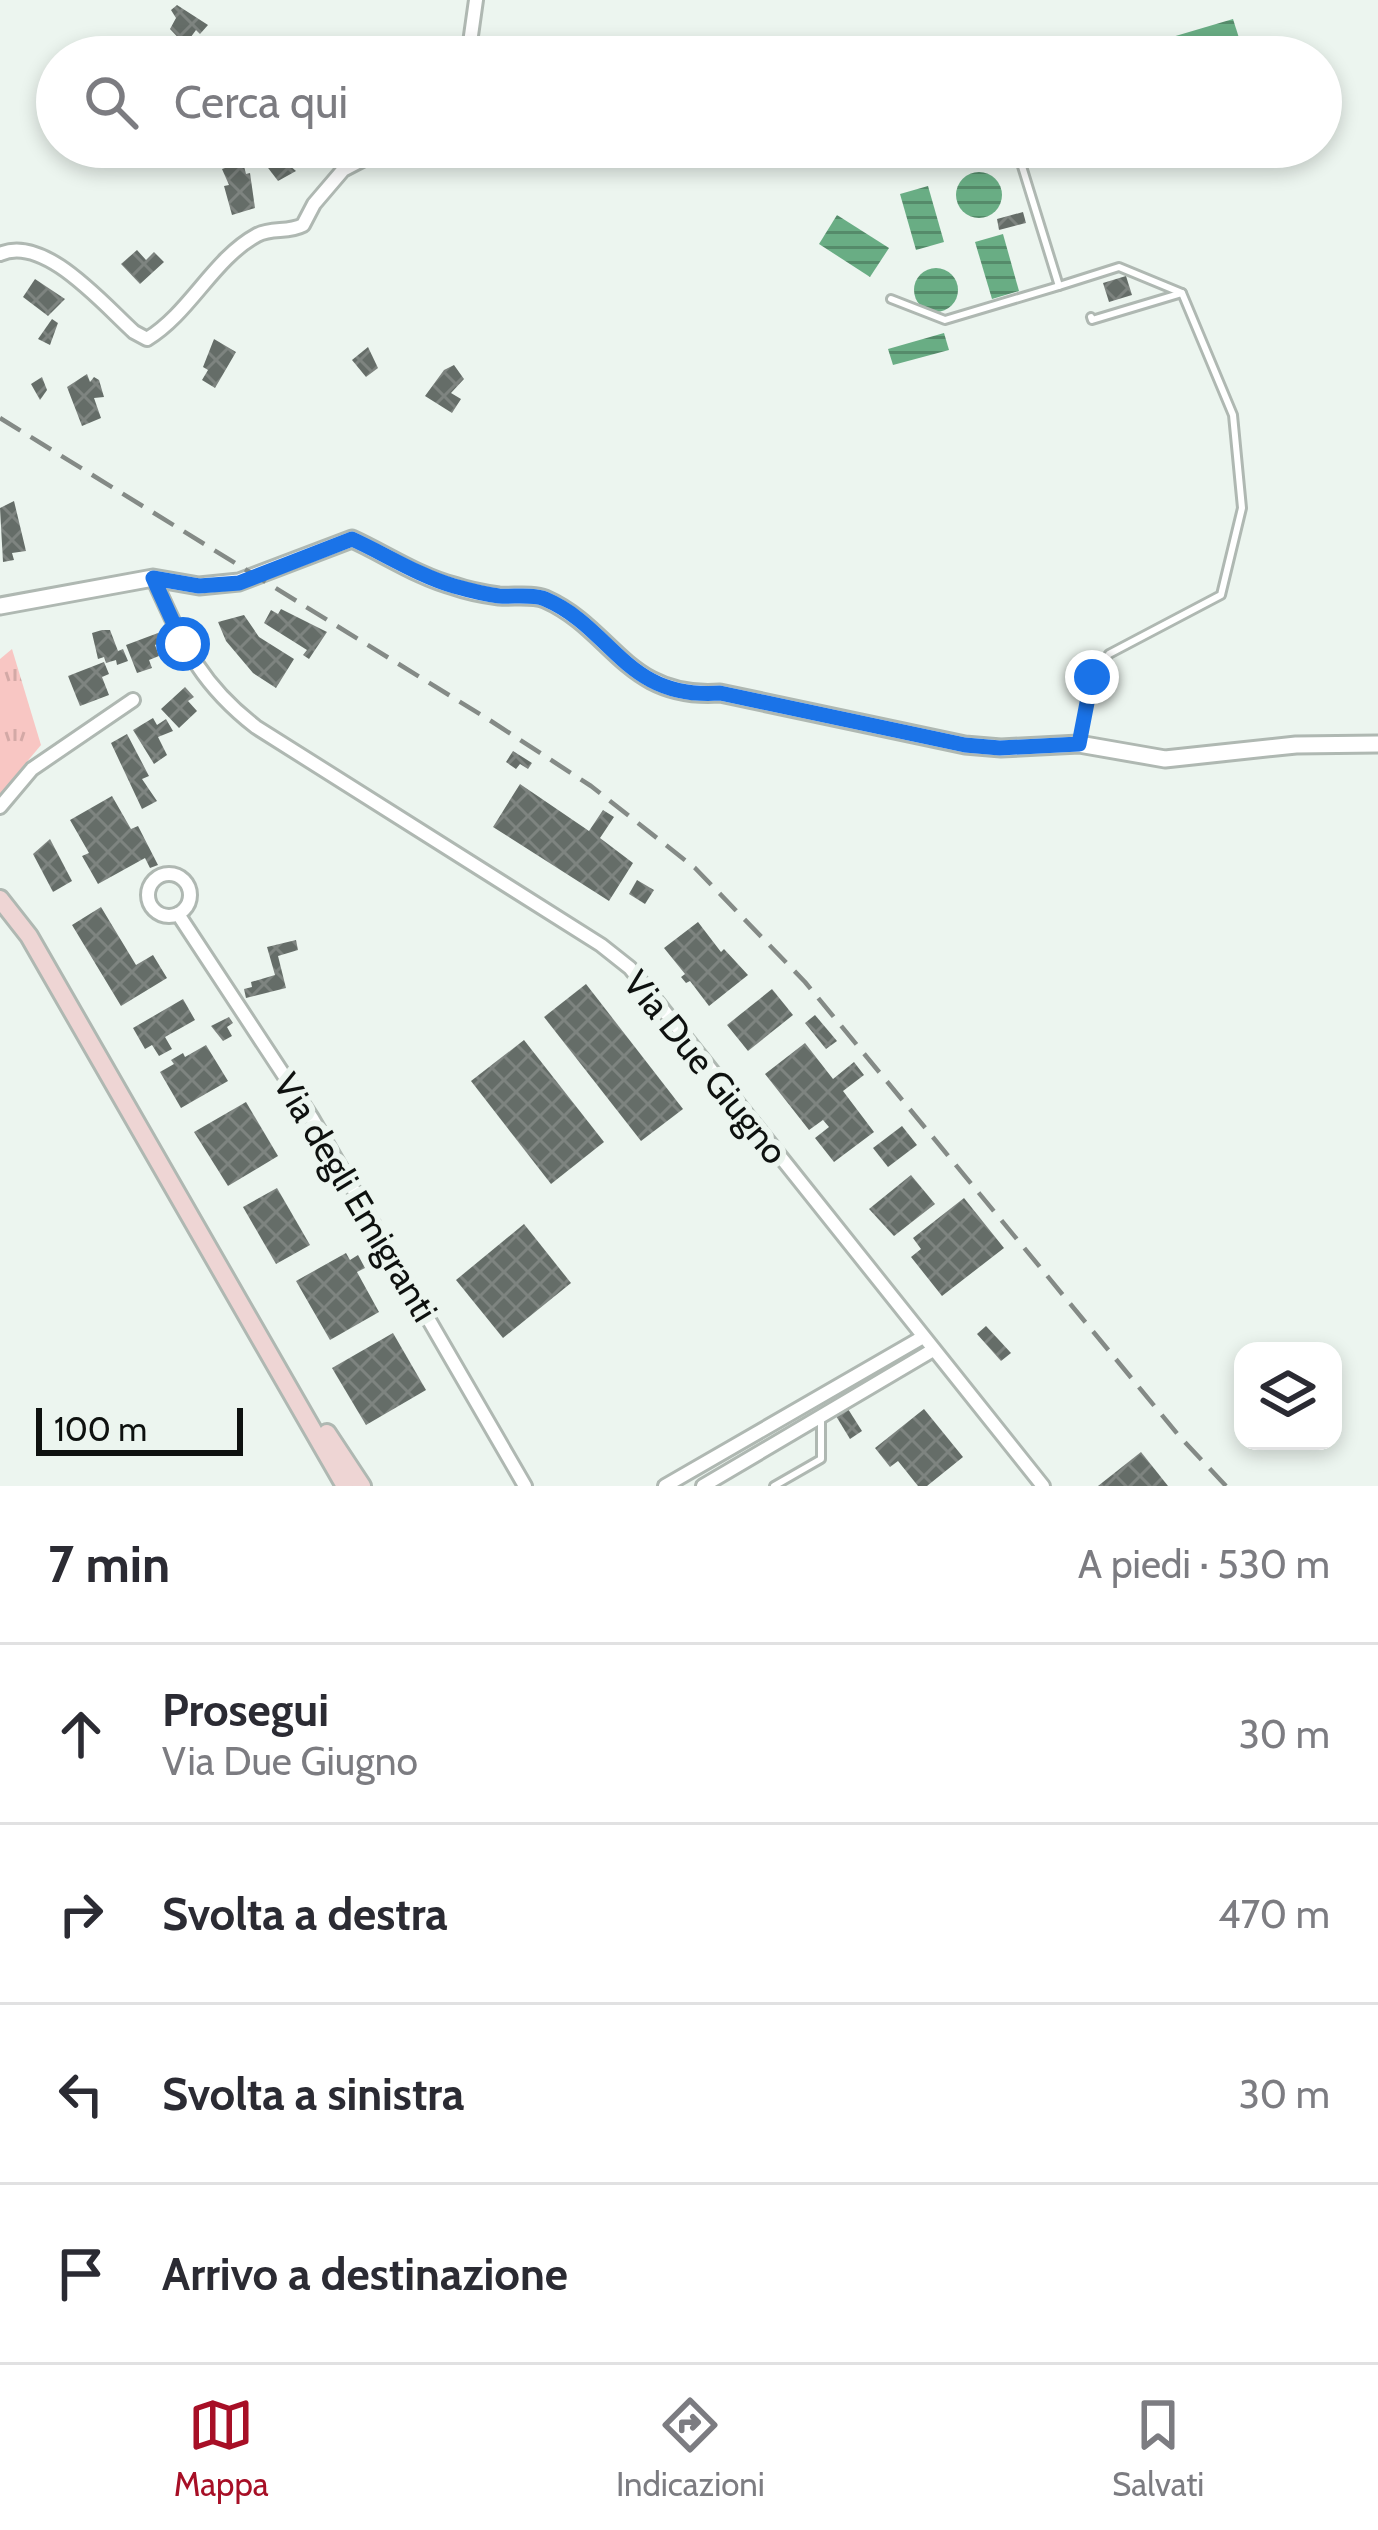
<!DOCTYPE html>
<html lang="it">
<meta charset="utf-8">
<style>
body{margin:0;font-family:Cabin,sans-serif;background:#f2f2f3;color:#2b2b33}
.controls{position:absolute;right:36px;bottom:36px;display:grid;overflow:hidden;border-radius:24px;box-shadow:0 6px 18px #0003}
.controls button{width:108px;height:108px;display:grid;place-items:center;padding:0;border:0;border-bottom:3px solid #e1e1e2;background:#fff;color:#2b2b33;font:60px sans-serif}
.scale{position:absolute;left:36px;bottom:30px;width:207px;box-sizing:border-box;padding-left:12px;border:6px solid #0e110f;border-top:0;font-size:33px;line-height:42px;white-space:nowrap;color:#0e110f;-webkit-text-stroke:9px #ecf5ef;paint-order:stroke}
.stop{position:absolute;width:36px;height:36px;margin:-27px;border:9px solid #1a73e8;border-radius:50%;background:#fff}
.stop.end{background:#1a73e8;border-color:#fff;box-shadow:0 3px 12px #0008}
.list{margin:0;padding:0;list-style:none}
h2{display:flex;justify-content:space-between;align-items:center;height:156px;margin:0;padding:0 48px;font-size:51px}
h2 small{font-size:39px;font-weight:400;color:#7c7c81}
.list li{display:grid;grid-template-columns:78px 1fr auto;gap:36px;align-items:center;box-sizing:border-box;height:180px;padding:0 48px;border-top:3px solid #e1e1e2}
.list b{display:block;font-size:45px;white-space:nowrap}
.list p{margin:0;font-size:39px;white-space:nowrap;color:#7c7c81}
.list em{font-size:39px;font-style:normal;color:#7c7c81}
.icon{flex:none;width:66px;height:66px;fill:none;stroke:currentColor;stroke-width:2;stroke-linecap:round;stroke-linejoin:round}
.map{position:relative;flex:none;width:1378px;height:1486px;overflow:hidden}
.search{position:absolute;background:#fff;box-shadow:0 6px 18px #0003;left:36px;right:36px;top:36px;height:132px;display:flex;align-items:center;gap:30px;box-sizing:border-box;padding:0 42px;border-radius:66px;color:#7c7c81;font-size:45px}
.sheet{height:876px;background:#fff}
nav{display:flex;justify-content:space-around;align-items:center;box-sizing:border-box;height:168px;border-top:3px solid #e1e1e2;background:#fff;font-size:33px;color:#7c7c81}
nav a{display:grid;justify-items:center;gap:6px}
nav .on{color:#a70f26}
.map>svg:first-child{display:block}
.grass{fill:url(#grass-tufts)}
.water{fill:url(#water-rules)}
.building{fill:url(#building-cross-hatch)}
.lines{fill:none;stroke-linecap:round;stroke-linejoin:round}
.service-casing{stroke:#afb8b2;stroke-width:12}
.minor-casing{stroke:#afb8b2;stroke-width:18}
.tertiary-casing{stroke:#afb8b2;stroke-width:21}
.secondary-casing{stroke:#afb8b2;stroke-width:22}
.service{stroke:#fff;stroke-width:6}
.minor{stroke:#fff;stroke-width:12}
.tertiary{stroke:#fff;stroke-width:15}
.secondary{stroke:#eed5d4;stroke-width:16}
.rail{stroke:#848a86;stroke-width:4.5;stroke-dasharray:24 12;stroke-linecap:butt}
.route{stroke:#1a73e8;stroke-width:15}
.labels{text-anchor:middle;stroke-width:12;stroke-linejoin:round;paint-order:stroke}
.street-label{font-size:36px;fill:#0e110f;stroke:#ecf5ef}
</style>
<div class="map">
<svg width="1378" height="1486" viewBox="0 0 1378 1486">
<defs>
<pattern id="grass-tufts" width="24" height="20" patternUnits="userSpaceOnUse" patternTransform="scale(3)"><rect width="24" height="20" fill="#f8c6c3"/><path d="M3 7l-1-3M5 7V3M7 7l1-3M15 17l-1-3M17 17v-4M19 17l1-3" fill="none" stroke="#d3a9a6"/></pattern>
<pattern id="water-rules" width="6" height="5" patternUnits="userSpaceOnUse" patternTransform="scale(3)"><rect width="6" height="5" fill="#69ad84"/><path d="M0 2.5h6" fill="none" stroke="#558b6a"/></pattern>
<pattern id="building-cross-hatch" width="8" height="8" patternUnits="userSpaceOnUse" patternTransform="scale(3)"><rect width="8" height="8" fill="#656d68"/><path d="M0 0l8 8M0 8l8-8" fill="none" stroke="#7e8480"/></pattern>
</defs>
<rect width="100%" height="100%" fill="#ecf5ef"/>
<path class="grass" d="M12 649 41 745 0 794V659Z"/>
<g class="water">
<path d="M1233 19 1245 57H1138L1135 48Z"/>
<circle cx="979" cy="195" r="23"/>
<path d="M928 186 944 242 916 250 900 194Z"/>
<path d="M837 215 889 248 870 277 819 244Z"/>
<path d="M1003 234 1019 291 992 299 975 242Z"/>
<circle cx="936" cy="290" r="22"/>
<path d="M944 333 949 350 893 365 888 349Z"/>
</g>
<g class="building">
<path d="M177 5 208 25 200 34 196 30 185 45 170 29 176 18 171 10Z"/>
<path d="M252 147H268L296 171 278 181Z"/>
<path d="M243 162 246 174 250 173 255 208 232 215 224 186 229 185 222 169Z"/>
<path d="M1023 212 1026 223 999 230 997 219Z"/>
<path d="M137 250 146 260 154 252 164 262 140 284 121 264Z"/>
<path d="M1126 276 1132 295 1109 302 1103 283Z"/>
<path d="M35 279 65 299 48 316 23 297Z"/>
<path d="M52 319 58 323 50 345 38 339Z"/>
<path d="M214 339 236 352 215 388 202 380 208 370 203 367Z"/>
<path d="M368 347 378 368 366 377 352 360Z"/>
<path d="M454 365 464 379 451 393 461 399 452 413 425 396 444 370Z"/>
<path d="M87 374 90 382 94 377 99 380 104 397 94 398 101 418 82 426 67 387Z"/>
<path d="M42 377 47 390 40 400 31 384Z"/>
<path d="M14 501 26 551 12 553 14 560 3 562 0 508Z"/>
<path d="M281 609 327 632 309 659 303 655 307 650 264 623 271 610 278 614Z"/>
<path d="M244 615 259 637 294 659 276 688 253 673 226 641 218 622Z"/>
<path d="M102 630H110L118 651 123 649 128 661 117 665 116 660 106 663 104 657 98 659 92 633Z"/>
<path d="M158 633 161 642 155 645 159 656 149 660 152 668 137 673 126 645Z"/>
<path d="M104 662 109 674 102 677 109 695 80 706 68 676Z"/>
<path d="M185 687 194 697 188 701 197 711 179 728 161 709Z"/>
<path d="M153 718 157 725 166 719 173 731 158 737 167 755 154 764 133 730Z"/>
<path d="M127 734 149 776 142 779 157 801 142 809 111 743Z"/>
<path d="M513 751 532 763 528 769 520 764 516 769 506 762Z"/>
<path d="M520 784 589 831 603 810 614 817 600 838 633 863 609 901 493 827Z"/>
<path d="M112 796 131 829 138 826 158 865 150 868 145 858 98 884 82 856 89 853 70 820Z"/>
<path d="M50 839 72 881 53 892 33 854Z"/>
<path d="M637 880 654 890 645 904 629 894Z"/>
<path d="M101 907 136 965 153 955 167 978 121 1006 72 925Z"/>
<path d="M698 922 721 952 724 949 748 975 709 1006 690 981 686 983 681 977 685 974 664 948Z"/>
<path d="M296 940 298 950 278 956 286 988 246 998 244 989 252 987 251 982 275 975 267 947Z"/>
<path d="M586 984 683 1109 641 1141 544 1017Z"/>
<path d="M772 989 793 1015 748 1051 727 1025Z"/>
<path d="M183 999 195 1020 165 1037 172 1049 159 1056 152 1045 145 1049 133 1028Z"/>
<path d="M815 1015 837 1041 826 1049 805 1023Z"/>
<path d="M229 1017 233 1023 227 1027 232 1036 223 1041 211 1026Z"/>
<path d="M524 1040 604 1142 551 1184 471 1081Z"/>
<path d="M805 1043 833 1079 854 1062 864 1075 843 1091 874 1132 834 1162 815 1138 829 1127 823 1120 809 1130 765 1074Z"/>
<path d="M206 1045 228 1081 181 1108 160 1072 174 1064 171 1060 183 1053 185 1057Z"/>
<path d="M246 1102 278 1156 228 1186 194 1132Z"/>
<path d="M902 1126 917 1145 888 1167 873 1148Z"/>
<path d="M911 1175 935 1204 894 1236 869 1209Z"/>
<path d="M277 1188 310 1245 276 1264 243 1207Z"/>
<path d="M964 1198 1004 1248 942 1296 911 1257 921 1249 913 1238Z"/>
<path d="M524 1224 571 1283 503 1338 456 1280Z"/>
<path d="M346 1253 350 1260 358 1255 365 1268 357 1272 379 1312 330 1340 296 1281Z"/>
<path d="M986 1326 1011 1353 1001 1361 977 1334Z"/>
<path d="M393 1333 426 1390 366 1425 332 1368Z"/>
<path d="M848 1409 862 1431 850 1439 836 1416Z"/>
<path d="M924 1409 963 1457 927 1486H918L898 1461 890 1467 875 1448Z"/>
<path d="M1141 1452 1168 1486H1098Z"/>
</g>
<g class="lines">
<defs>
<g id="service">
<path d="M1016 147 1059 286 1119 267 1182 293 1233 415 1242 508 1221 595 1109 654 1092 677 1080 740"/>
<path d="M891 299 945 320 1059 286"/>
<path d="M1091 317 1092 320 1182 293"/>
<path d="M774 1486 821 1459V1416"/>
</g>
<g id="minor">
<path d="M468 57 476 0"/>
<path d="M0 254C44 234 103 304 134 332L147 339C190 313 213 259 257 235 272 227 288 233 303 225L314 204 343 170 387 147"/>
<path d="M153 578C183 643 198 682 256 727L601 945 630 968 1043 1486"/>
<path d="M0 807 32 769 133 700"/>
<circle cx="169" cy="895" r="21"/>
<path d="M178 914 312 1118 525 1486"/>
<path d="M665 1486 923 1337"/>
<path d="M703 1486 933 1350"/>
</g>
<path id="tertiary" d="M0 606 153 578 199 586 239 582 352 539C385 554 419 577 454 586 468 591 484 594 499 596 513 597 533 594 545 599 613 629 626 700 720 693L965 745 1001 748 1079 744 1165 759 1296 745 1378 744"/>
<g id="secondary">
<path d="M0 899 29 936 345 1486"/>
<path d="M327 1433 362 1486"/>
</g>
</defs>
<use href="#service" class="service-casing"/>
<use href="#minor" class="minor-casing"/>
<use href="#tertiary" class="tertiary-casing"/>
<use href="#secondary" class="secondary-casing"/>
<use href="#service" class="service"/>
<use href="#minor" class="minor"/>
<use href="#tertiary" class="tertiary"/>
<use href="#secondary" class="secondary"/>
<path class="rail" d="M0 418 491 721 591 786 695 868 805 982 1180 1437 1226 1486"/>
</g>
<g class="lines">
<path class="route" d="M183 644 153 578 199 586 239 583 352 539C385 554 419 576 454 586 468 590 484 594 499 596 513 597 533 594 545 599 613 628 625 700 720 693L965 745 1000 748 1079 744 1092 677"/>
</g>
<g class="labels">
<g class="street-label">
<text transform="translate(706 1067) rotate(51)" y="13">Via Due Giugno</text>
<text transform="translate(356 1197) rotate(59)" y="13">Via degli Emigranti</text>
</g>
</g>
</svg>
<div class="controls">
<button><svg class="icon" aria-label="layers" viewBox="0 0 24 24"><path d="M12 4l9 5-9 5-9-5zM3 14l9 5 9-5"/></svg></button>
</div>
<div class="scale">100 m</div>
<div class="stop" style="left:183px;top:644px"></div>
<div class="stop end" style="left:1092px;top:677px"></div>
<div class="search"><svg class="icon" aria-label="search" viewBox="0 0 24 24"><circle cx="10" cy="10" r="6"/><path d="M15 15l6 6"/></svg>Cerca qui</div>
</div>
<section class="sheet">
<h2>7 min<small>A piedi · 530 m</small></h2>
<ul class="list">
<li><svg class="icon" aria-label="ahead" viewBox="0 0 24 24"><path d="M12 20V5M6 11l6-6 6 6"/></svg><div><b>Prosegui</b><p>Via Due Giugno</p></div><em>30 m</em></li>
<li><svg class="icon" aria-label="right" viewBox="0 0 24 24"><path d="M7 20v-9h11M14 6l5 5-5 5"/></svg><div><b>Svolta a destra</b></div><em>470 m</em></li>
<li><svg class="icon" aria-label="left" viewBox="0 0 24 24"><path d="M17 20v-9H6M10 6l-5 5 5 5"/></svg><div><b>Svolta a sinistra</b></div><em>30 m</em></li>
<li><svg class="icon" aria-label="arrive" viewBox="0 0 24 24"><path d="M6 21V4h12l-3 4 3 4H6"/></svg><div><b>Arrivo a destinazione</b></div></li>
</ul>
</section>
<nav>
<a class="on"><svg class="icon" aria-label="map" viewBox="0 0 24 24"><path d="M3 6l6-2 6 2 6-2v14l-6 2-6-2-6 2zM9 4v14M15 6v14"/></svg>Mappa</a>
<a><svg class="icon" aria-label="directions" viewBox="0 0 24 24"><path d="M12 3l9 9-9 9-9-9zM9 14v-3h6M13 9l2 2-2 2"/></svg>Indicazioni</a>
<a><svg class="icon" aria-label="saved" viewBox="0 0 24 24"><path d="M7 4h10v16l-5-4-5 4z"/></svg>Salvati</a>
</nav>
